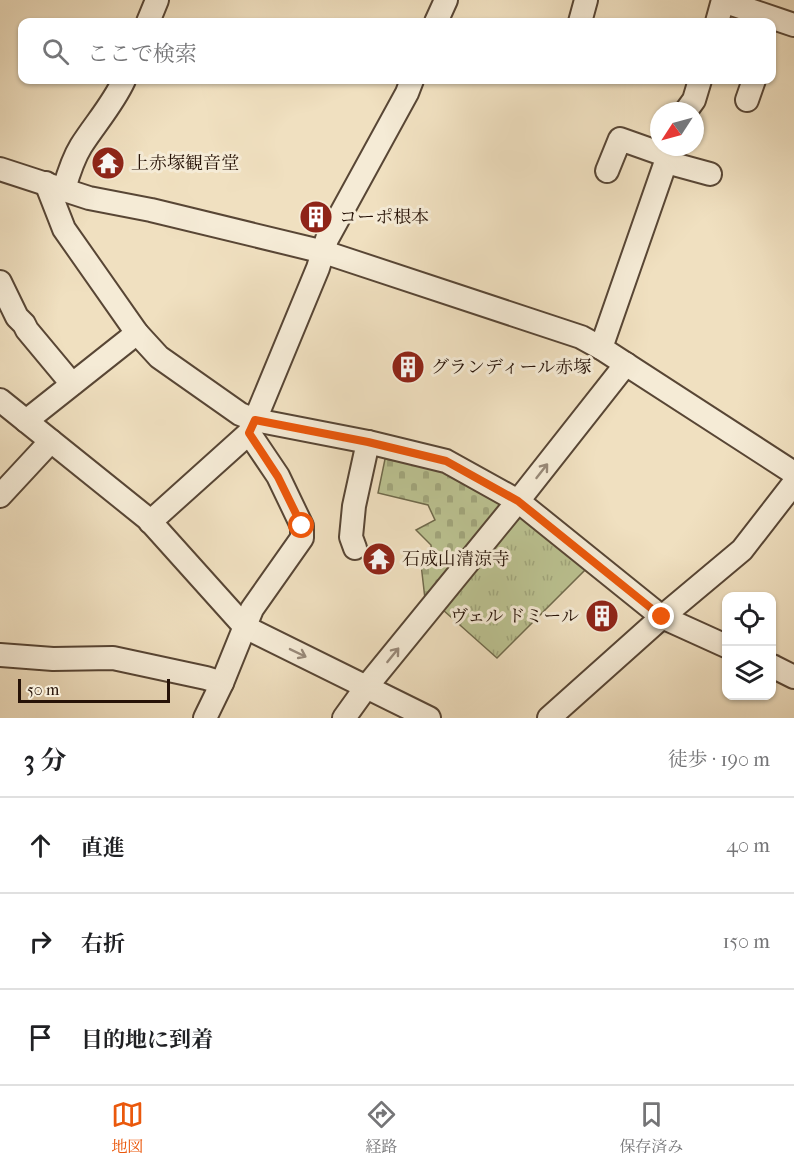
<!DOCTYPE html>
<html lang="ja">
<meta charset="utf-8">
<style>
body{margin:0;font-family:"IM FELL French Canon","Noto Serif JP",serif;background:#f6f6f6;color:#202124}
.controls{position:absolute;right:18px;bottom:18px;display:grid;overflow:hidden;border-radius:12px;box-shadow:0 2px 4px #0004}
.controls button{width:54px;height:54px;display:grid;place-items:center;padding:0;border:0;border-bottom:2px solid #e0e0e0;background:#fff;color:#202124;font:30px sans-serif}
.compass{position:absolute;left:650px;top:102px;width:54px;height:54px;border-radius:50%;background:#fff;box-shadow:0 2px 4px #0004;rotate:234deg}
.scale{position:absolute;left:18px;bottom:15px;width:152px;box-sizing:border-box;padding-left:6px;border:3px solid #261207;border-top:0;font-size:16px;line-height:21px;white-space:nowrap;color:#261207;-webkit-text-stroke:4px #f5ebd6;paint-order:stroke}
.stop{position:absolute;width:18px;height:18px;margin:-14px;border:4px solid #ea580c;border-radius:50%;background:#fff}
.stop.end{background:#ea580c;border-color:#fff;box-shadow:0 2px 6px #0008}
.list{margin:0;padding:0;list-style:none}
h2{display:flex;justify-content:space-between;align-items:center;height:78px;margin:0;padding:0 24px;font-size:26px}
h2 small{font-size:20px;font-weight:400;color:#757577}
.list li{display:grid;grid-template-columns:39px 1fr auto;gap:18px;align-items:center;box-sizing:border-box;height:96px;padding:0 24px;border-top:2px solid #e0e0e0}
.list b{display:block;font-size:22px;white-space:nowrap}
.list em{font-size:20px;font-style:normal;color:#757577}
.icon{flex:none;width:33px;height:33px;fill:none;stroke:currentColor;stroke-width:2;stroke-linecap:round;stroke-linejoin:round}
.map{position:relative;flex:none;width:794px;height:718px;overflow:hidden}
.search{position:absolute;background:#fff;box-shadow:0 2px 4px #0004;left:18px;right:18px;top:18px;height:66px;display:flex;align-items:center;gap:15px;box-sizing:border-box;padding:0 21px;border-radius:12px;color:#757577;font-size:22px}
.sheet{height:366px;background:#fff}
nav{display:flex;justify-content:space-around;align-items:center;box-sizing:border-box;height:84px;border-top:2px solid #e0e0e0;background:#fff;font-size:16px;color:#757577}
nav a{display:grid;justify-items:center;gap:3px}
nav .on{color:#ea580c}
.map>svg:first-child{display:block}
.cemetery{fill:url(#cemetery-stones);stroke:#706a4c;stroke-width:1.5}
.park{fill:url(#park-tufts);stroke:#706a4c;stroke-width:1.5}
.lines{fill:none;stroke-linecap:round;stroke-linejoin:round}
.minor-casing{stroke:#584635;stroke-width:26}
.minor{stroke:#f5ebd6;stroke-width:22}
.oneway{stroke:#988979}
.route{stroke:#ea580c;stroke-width:8}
.labels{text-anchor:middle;stroke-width:6;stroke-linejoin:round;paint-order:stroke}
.poi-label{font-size:18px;fill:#261207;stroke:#f5ebd6;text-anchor:start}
</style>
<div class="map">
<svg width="794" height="718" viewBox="0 0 794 718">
<defs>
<pattern id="cemetery-stones" width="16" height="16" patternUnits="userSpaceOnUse" patternTransform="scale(1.5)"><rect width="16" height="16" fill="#bbc291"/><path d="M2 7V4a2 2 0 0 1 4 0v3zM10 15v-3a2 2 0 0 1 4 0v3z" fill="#a1a67c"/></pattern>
<pattern id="park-tufts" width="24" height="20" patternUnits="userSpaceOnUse" patternTransform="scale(1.5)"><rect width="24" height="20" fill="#bbc291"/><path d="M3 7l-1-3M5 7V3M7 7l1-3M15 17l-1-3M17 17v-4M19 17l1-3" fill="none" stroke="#a1a67c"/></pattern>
</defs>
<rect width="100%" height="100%" fill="#f0e0c0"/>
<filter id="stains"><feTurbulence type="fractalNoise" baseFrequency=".00333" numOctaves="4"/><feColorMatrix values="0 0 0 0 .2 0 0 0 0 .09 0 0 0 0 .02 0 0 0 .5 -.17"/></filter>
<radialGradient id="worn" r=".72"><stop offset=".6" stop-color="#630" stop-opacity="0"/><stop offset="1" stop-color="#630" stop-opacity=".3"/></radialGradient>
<path class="cemetery" d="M385 459 442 469 499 500 500 509 425 599 421 564 432 557 431 545 416 530 435 520 428 505 378 493Z"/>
<path class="park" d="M523 516 589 566 497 658 443 610 515 518Z"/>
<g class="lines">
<defs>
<g id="minor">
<path d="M723 1 794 25"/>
<path d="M148 22 157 0"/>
<path d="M436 22 446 0"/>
<path d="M580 22 586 0"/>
<path d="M717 22 723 0"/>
<path d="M747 100 754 80"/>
<path d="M686 111 694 100 700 80"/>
<path d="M666 162 710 174"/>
<path d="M0 169 89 198 151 210 324 252 581 337 601 348 794 473"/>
<path d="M607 171 620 139 668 156"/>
<path d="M46 183 64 229 137 333 159 357 240 414 255 420 368 442 446 461 518 501 662 617 726 646"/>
<path d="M64 189C68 175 73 159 81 146 95 124 113 104 124 80"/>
<path d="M0 282 17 317 24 324 27 330 72 384"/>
<path d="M601 348 671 147"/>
<path d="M0 400 148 519 245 627 429 718"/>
<path d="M26 421 137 333"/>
<path d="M0 496 51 441"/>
<path d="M150 522 249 433"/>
<path d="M355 548 351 537 354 506 368 442"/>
<path d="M0 655 53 659 113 658 206 678 222 683"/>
<path d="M772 666 794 677"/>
<path d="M205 718 222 683 252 609 302 538V526L278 476 249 433 255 420 318 268 327 239 407 93 412 80"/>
<path d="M344 718 367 686 518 501 626 364"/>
<path d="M549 718 662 617 742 550 794 483"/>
</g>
</defs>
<use href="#minor" class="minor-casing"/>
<use href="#minor" class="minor"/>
</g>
<defs><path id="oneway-shaft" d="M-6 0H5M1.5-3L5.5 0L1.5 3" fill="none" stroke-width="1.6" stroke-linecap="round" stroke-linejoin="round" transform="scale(1.5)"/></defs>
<g class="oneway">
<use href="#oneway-shaft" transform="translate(542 471) rotate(-52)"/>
<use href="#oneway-shaft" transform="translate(298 653) rotate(26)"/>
<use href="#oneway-shaft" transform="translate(393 655) rotate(-51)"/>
</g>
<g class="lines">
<path class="route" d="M302 526 278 477 249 433 255 420 368 442 446 461 518 501 662 617"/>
</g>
<defs>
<symbol id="temple-disc" viewBox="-11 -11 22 22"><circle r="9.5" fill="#8f2418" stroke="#f5ebd6"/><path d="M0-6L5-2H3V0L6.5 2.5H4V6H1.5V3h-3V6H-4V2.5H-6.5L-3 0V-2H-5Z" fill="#fff"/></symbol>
<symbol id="building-disc" viewBox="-11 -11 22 22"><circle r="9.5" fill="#8f2418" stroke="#f5ebd6"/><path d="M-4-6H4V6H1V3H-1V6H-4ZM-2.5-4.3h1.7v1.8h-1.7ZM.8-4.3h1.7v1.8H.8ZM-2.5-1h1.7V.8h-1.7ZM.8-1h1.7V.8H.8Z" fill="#fff"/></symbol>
</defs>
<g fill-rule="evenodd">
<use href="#temple-disc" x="89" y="144" width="38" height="38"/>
<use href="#building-disc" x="297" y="198" width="38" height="38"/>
<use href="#building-disc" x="389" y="348" width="38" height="38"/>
<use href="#temple-disc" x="360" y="540" width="38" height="38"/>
<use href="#building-disc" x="583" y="597" width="38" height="38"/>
</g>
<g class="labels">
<g class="poi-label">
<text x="131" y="169">上赤塚観音堂</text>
<text x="339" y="223">コーポ根本</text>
<text x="431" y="373">グランディール赤塚</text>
<text x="402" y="565">石成山清涼寺</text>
<text x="579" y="622" text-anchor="end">ヴェル ドミール</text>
</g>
</g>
<rect width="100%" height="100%" filter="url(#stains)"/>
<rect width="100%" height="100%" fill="url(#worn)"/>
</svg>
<div class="controls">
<button><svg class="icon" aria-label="locate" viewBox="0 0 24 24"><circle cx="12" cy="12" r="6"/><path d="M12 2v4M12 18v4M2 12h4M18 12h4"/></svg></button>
<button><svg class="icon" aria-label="layers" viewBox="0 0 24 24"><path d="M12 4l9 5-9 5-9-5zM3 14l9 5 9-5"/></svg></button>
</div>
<svg class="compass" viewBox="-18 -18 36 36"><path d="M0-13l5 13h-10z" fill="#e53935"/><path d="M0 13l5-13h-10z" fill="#757577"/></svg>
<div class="scale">50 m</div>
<div class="stop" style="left:302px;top:526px"></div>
<div class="stop end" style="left:662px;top:617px"></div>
<div class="search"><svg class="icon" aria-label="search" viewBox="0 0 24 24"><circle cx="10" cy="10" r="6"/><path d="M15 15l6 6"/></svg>ここで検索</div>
</div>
<section class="sheet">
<h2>3 分<small>徒歩 · 190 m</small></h2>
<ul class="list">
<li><svg class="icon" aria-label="ahead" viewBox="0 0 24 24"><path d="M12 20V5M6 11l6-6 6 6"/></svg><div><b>直進</b></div><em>40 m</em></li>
<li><svg class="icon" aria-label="right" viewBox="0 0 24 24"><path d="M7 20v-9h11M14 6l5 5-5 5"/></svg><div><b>右折</b></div><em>150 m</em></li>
<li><svg class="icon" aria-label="arrive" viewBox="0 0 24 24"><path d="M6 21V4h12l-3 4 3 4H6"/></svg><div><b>目的地に到着</b></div></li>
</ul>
</section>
<nav>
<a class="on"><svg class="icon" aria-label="map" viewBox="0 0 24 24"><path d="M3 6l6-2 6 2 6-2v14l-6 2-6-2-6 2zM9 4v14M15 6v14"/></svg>地図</a>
<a><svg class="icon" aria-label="directions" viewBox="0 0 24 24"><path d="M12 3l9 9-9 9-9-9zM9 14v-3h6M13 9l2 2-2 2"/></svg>経路</a>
<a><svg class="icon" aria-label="saved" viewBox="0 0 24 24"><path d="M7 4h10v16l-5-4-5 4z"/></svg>保存済み</a>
</nav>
